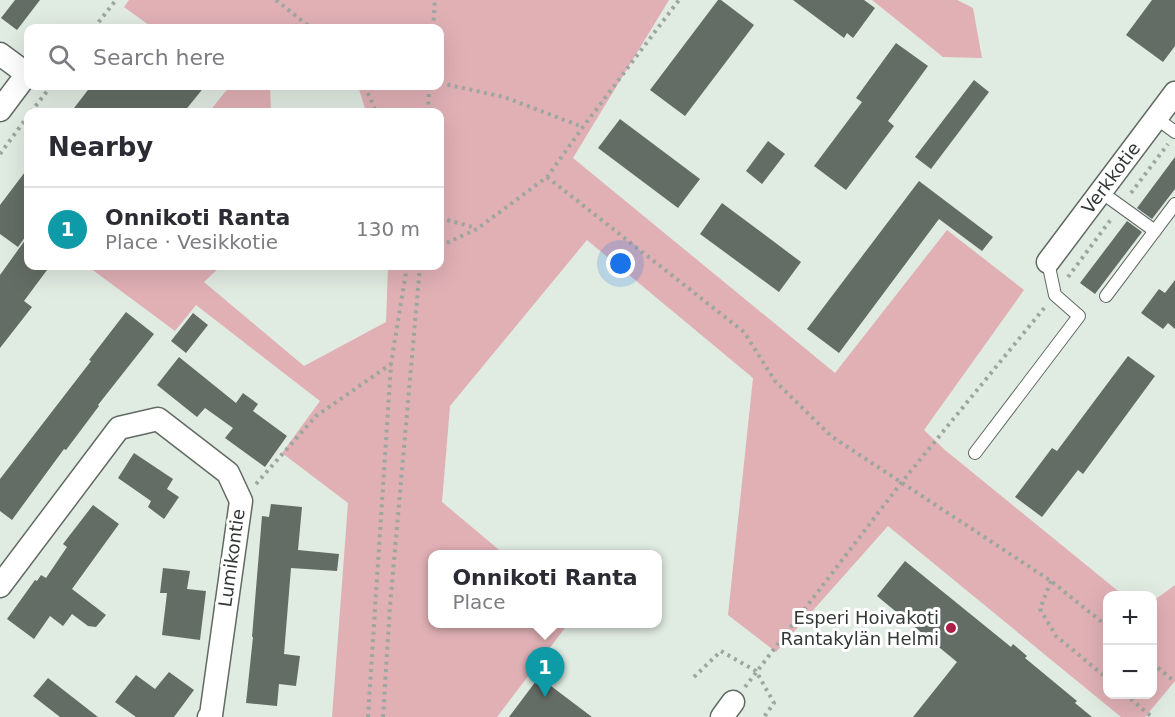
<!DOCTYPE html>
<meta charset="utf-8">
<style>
body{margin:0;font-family:"DejaVu Sans",sans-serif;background:#f7f7f7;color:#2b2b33}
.controls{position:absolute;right:18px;bottom:18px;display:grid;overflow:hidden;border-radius:12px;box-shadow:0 6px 24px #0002}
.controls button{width:54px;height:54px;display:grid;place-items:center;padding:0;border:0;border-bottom:2px solid #e1e1e2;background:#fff;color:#2b2b33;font:30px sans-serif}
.you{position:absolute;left:621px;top:264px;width:21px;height:21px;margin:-15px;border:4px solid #fff;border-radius:50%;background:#1a73e8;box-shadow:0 0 0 9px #1a73e833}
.badge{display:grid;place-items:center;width:39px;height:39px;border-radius:50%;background:#af1c48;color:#fff;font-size:20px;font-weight:700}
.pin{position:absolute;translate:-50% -50px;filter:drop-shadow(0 2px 3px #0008)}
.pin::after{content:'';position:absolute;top:32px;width:21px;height:18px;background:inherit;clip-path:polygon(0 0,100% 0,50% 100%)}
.popup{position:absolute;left:428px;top:550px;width:234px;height:78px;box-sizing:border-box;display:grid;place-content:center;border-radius:12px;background:#fff;filter:drop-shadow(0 2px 4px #0005);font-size:20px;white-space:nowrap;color:#7c7c81}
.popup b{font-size:22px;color:#2b2b33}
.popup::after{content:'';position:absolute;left:50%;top:100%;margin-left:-12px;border:12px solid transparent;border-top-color:#fff}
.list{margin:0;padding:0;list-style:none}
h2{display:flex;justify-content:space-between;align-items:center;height:78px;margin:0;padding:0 24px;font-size:26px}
h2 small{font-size:20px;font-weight:400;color:#7c7c81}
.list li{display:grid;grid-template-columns:39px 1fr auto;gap:18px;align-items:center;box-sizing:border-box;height:84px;padding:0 24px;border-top:2px solid #e1e1e2}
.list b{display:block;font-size:22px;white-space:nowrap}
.list p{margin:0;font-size:20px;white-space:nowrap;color:#7c7c81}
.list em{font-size:20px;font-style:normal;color:#7c7c81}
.icon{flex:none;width:33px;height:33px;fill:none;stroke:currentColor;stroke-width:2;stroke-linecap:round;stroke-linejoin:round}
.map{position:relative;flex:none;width:1175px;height:717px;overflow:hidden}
.search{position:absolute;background:#fff;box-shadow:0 6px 24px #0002;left:24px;top:24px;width:420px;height:66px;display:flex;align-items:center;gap:15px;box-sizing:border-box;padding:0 21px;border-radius:12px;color:#7c7c81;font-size:22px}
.panel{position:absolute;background:#fff;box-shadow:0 6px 24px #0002;left:24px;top:108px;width:420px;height:162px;border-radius:12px}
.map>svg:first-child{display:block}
.green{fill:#e0b0b5}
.building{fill:#636d65}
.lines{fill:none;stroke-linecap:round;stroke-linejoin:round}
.lane-casing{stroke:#616a63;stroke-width:14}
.street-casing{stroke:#616a63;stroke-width:25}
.path{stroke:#9ea6a0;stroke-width:4;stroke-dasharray:3 4.5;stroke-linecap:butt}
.lane{stroke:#fff;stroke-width:12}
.street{stroke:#fff;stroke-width:22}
.poi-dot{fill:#af1c48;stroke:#fff;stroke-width:2}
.labels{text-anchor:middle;stroke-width:6;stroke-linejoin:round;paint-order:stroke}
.street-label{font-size:18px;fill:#343835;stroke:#fff}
.poi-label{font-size:18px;fill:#343835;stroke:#fff;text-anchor:end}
</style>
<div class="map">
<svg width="1175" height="717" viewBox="0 0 1175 717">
<rect width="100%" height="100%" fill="#e0ebe2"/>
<g class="green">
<path d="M129 0H669L573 158 835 373 947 230 1024 290 924 430 945 450 1123 595 1108 596V694H1152L1153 601 1175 585V681L1145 717H1121L888 526 776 652 728 615 753 378 587 240 450 406 442 502 504 554H432V624H568L497 717H332L348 503 282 453 320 401 196 305 175 331 90 268 92 266H221L204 282 304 366 386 322 388 266H440V112H366L358 86H440V28H153L124 7Z"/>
<path d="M872 0H957L973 8 982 58 943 57Z"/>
<path d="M228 86H270L271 112H209L229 87Z"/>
</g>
<g class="building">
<path d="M15 0H40L17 30 1 18Z"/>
<path d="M718 0H721L754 25 685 116 650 90Z"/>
<path d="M793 0H864L875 8 853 38 847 33 844 38Z"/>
<path d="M1152 0H1175V46L1163 62 1126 35Z"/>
<path d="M896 43 928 66 888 121 894 126 846 190 814 166 862 102 856 98Z"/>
<path d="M974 80 989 92 931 169 915 157Z"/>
<path d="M91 86H205L184 112H71Z"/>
<path d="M620 119 700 179 678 208 598 148Z"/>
<path d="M768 141 785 154 762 184 746 171Z"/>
<path d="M1175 157V189L1152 219 1137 208Z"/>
<path d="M28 168V233L18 247 0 234V205Z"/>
<path d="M919 181 993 237 982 251 939 219 839 353 807 329Z"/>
<path d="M722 203 801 262 779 292 700 234Z"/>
<path d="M1127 221 1142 232 1095 294 1080 283Z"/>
<path d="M28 236V266H50L24 301 32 307 0 348V275Z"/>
<path d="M1175 280V329L1168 323 1163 329 1141 313 1159 289 1165 293Z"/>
<path d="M126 312 154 334 98 405 99 406 66 450 64 449 12 520 0 511V479L91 361 89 360Z"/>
<path d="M193 313 208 325 186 353 171 341Z"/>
<path d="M1128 356 1155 376 1083 474 1078 470 1042 517 1015 497 1052 448 1057 451Z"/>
<path d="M179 357 236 403 243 393 258 404 253 411 287 436 265 467 225 438 233 428 205 408 197 417 157 385Z"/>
<path d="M134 453 173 479 167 489 179 497 164 519 148 507 151 501 118 478Z"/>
<path d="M271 504 302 507 298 550 339 554 337 571 291 568 284 654 300 656 296 686 279 684 277 706 246 703 253 637H252L262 516 269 517Z"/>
<path d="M93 505 119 524 72 589 106 615 96 627 88 626 72 614 63 626 50 616 34 639 7 619 35 580 37 581 41 575 46 578 67 547 63 544Z"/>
<path d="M905 561 1011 647 1013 644 1027 656 1025 658 1077 701 1075 703 1092 717H913L957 662 877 596Z"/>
<path d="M163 568 190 571 187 589 206 591 200 640 162 635 167 593H160Z"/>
<path d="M169 672 194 690 174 717H136L115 702 136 675 155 689Z"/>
<path d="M539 677 592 717H509Z"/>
<path d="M48 678 98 717H60L33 696Z"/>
</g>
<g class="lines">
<defs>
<g id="lane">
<path d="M1156 118 1175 132"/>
<path d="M1101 192 1155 231"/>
<path d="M1106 296 1175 204"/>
<path d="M975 453 1079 316 1055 295 1048 262"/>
</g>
<g id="street">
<path d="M0 54 27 74 0 110"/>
<path id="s1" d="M1048 262 1175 93"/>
<path d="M0 586 119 428 158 419 228 473 241 501 211 715 209 717"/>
<path d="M722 717 733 702"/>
</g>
</defs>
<use href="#lane" class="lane-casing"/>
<use href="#street" class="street-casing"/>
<g class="path">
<path d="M276 0 311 28"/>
<path d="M94 28 116 0"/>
<path d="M433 28 435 0"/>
<path d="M440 83 504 97 583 127"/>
<path d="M365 86 376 112"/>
<path d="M31 112 51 86"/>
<path d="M428 112 429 86"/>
<path d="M0 154 28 116"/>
<path d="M547 177 744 332 775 381 831 436 1051 581 1108 627"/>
<path d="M1131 193 1168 144"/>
<path d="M440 218 476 228"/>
<path d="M440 246 477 229 547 177 583 127 679 0"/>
<path d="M1068 277 1112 218"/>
<path d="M256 484 316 416 391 364"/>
<path d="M1051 581 1040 609 1056 636 1108 679"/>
<path d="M1152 663 1174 681"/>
<path d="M694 677 721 651 756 671 774 703 764 717"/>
<path d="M745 687 901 483 1045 307"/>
<path d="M1125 694 1152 717"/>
<path d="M368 717 391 364 407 266"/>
<path d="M383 717 390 606 420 266"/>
</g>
<use href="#lane" class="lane"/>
<use href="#street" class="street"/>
</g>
<circle class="poi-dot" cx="951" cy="628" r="6"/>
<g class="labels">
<g class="street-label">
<text dy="6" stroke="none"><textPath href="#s1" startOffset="105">Verkkotie</textPath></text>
<text transform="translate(232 558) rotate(-82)" y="6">Lumikontie</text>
</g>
<g class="poi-label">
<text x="939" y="624">Esperi Hoivakoti<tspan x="939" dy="21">Rantakylän Helmi</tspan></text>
</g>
</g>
</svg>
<div class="controls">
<button>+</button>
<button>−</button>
</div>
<div class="you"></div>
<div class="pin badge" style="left:545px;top:697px;background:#0f9aa8">1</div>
<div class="popup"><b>Onnikoti Ranta</b>Place</div>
<div class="search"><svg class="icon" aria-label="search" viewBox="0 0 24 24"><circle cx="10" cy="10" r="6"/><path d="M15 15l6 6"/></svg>Search here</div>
<section class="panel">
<h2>Nearby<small></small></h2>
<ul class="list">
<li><span class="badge" style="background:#0f9aa8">1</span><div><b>Onnikoti Ranta</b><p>Place · Vesikkotie</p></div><em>130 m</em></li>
</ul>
</section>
</div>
